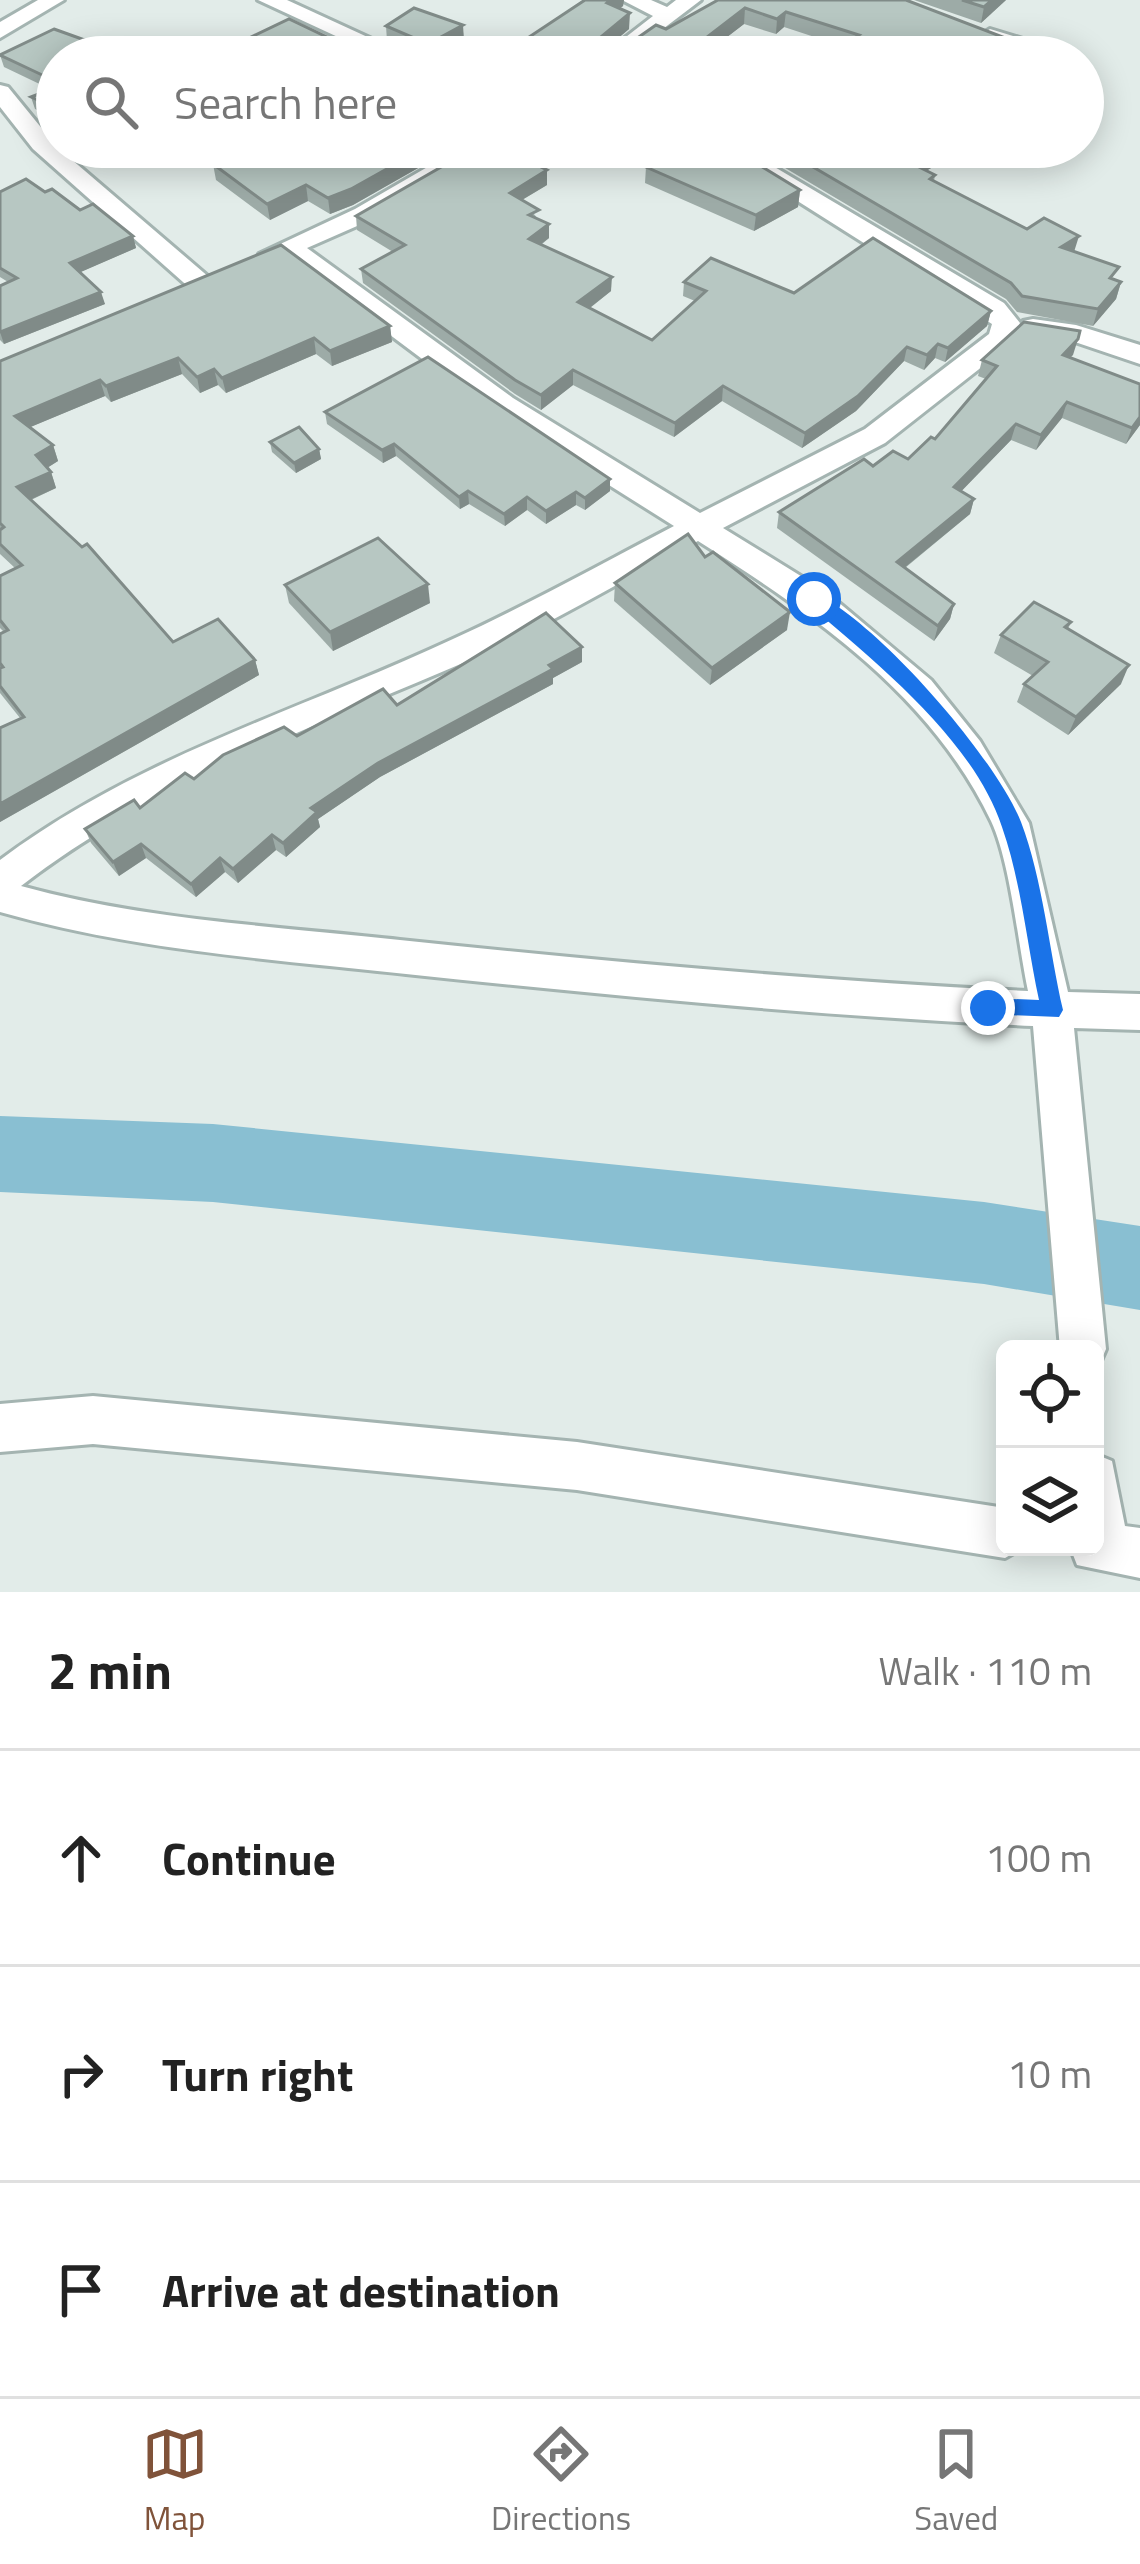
<!DOCTYPE html>
<meta charset="utf-8">
<style>
body{margin:0;font-family:"Titillium Web",sans-serif;background:#f6f6f6;color:#222}
.controls{position:absolute;right:36px;bottom:36px;display:grid;overflow:hidden;border-radius:18px;box-shadow:0 6px 30px #0003}
.controls button{width:108px;height:108px;display:grid;place-items:center;padding:0;border:0;border-bottom:3px solid #e0e0e0;background:#fff;color:#222;font:60px sans-serif}
.stop{position:absolute;width:36px;height:36px;margin:-27px;border:9px solid #1a73e8;border-radius:50%;background:#fff}
.stop.end{background:#1a73e8;border-color:#fff;box-shadow:0 3px 12px #0008}
.list{margin:0;padding:0;list-style:none}
h2{display:flex;justify-content:space-between;align-items:center;height:156px;margin:0;padding:0 48px;font-size:51px}
h2 small{font-size:39px;font-weight:400;color:#767676}
.list li{display:grid;grid-template-columns:78px 1fr auto;gap:36px;align-items:center;box-sizing:border-box;height:216px;padding:0 48px;border-top:3px solid #e0e0e0}
.list b{display:block;font-size:45px;white-space:nowrap}
.list em{font-size:39px;font-style:normal;color:#767676}
.icon{flex:none;width:66px;height:66px;fill:none;stroke:currentColor;stroke-width:2;stroke-linecap:round;stroke-linejoin:round}
.map{position:relative;flex:none;width:1140px;height:1592px;overflow:hidden}
.search{position:absolute;background:#fff;box-shadow:0 6px 30px #0003;left:36px;right:36px;top:36px;height:132px;display:flex;align-items:center;gap:30px;box-sizing:border-box;padding:0 42px;border-radius:66px;color:#767676;font-size:45px}
.sheet{height:804px;background:#fff}
nav{display:flex;justify-content:space-around;align-items:center;box-sizing:border-box;height:168px;border-top:3px solid #e0e0e0;background:#fff;font-size:33px;color:#767676}
nav a{display:grid;justify-items:center;gap:6px}
nav .on{color:#80533a}
.map>svg:first-child{display:block}
.lines{fill:none;stroke-linecap:round;stroke-linejoin:round}
.river{fill:#89bfd2;fill-rule:evenodd}
.minor-casing{stroke:#a4b4b1;stroke-width:6}
.minor{fill:#fff;fill-rule:evenodd}
.wall{fill:#9daba7}
.shaded-wall{fill:#808b88}
.building{fill:#b7c7c2;stroke:#808b88;stroke-width:3}
.route{fill:#1a73e8}
</style>
<div class="map">
<svg width="1140" height="1592" viewBox="0 0 1140 1592">
<rect width="100%" height="100%" fill="#e2ece9"/>
<g class="lines">
<path class="river" d="M0 1116 213 1124 984 1202 1140 1226V1310L984 1284 213 1202 0 1192Z"/>
<defs>
<g id="minor">
<path d="M38 0H64L0 38V22Z"/>
<path d="M258 0H287L411 57H381Z"/>
<path d="M622 0H651L667 7 676 0H701L626 57H600L653 16Z"/>
<path d="M990 29 1065 52 1068 57H1034L982 41 979 36Z"/>
<path d="M0 85 8 87 57 147 210 278V290H192L33 149 0 107Z"/>
<path d="M462 147H492L373 219 307 248 513 398 700 513 865 429 989 334 992 324 712 147H741L1004 303 1020 323 1011 344 885 443 723 528 825 591 931 680 980 741 1029 823 1068 992 1140 994V1030L1074 1028 1106 1349 1099 1365 1095 1367V1349H1060L1033 1026C823 1016 614 996 406 974 269 959 133 950 0 912V860C137 757 299 711 453 639 528 605 601 564 674 526L493 412 286 257 272 262 259 254 355 209ZM698 541C813 614 930 694 991 821 1010 861 1018 944 1028 991 818 981 609 962 400 940 274 926 144 920 21 886 156 782 315 727 470 660 548 626 622 580 698 541Z"/>
<path d="M1033 319 1076 325 1140 345V364L1072 341 1023 333V321Z"/>
<path d="M93 1396 577 1442 1005 1508V1547H1024L1005 1558 577 1490 93 1444 0 1452V1404Z"/>
<path d="M1095 1454 1112 1461 1125 1526 1140 1528V1578L1077 1565 1070 1547H1095Z"/>
</g>
</defs>
<use href="#minor" class="minor-casing"/>
<use href="#minor" class="minor"/>
</g>
<g class="wall">
<path d="M583 0H624L623 6 619 9 629 29 611 44 626 46 666 29 718 0 1032 57 842 46 784 27 776 34 744 24 706 53 499 57Z"/>
<path d="M914 0H1006L981 23Z"/>
<path d="M386 26 464 40 434 57H257L251 54 249 38 350 48 396 45 387 41Z"/>
<path d="M0 55 57 57V119L35 109 31 97 50 89 4 67Z"/>
<path d="M212 147H354L358 149 362 147H455L353 205 330 214 308 201 270 220 216 180 213 164 229 157Z"/>
<path d="M632 147H730L800 190 798 207 754 231 645 183 646 167 654 162 631 152Z"/>
<path d="M750 147H948L945 160 926 171 935 175 934 181 1074 252 1115 280 1121 282 1116 299 1093 326 1017 312 1006 299Z"/>
<path d="M547 185 522 200 539 220 549 224V238L541 245 611 291 590 308 652 340 695 301 683 296 684 282 991 311 987 326 945 362 935 358 924 370 904 361 856 411 802 448 722 401 674 437 573 385 541 410 515 394 363 283 361 269 393 252 357 230 356 216Z"/>
<path d="M0 192H45L133 236 136 248 80 272 105 304 4 344 0 340V286L8 282 0 277Z"/>
<path d="M390 326 392 342 332 366 316 354 226 393 218 385 200 393 182 374 111 402 105 396 30 427 53 445 58 461 47 468 51 472 56 488 31 500 173 642 255 660 259 675 0 822V728L20 718 0 693V634L4 632 0 628V576L15 568 0 554V361Z"/>
<path d="M1080 331 1070 357 1140 384V425L1126 444 1062 418 1036 450 1011 440 961 491 974 499 970 514 905 568 954 604 950 619 934 641 777 528 779 512 873 466 908 459 935 439 986 379 978 376 982 360Z"/>
<path d="M325 412 610 491 585 510 576 505 546 524 527 510 505 526 469 504 460 509 396 456 383 463 327 424Z"/>
<path d="M270 442 319 449 321 459 296 473 272 452Z"/>
<path d="M705 557 787 630 710 685 614 601 615 583Z"/>
<path d="M285 585 430 603 333 651 289 603Z"/>
<path d="M1071 622 1068 629 1121 684 1068 735 1017 702 1024 684 1033 676 994 653 1001 635Z"/>
<path d="M582 662 553 678V684L380 777 318 819 320 827 286 857 276 850 238 883 225 872 196 897 146 858 119 876 91 843 85 829 140 808 194 779 297 736 397 705Z"/>
</g>
<g class="shaded-wall">
<path d="M611 0H624L623 6 606 19 607 3Z"/>
<path d="M992 0H1006L981 23 984 7Z"/>
<path d="M745 8 744 24 701 57 693 48Z"/>
<path d="M786 12 784 27 776 34 777 19Z"/>
<path d="M630 13 629 29 596 57V41Z"/>
<path d="M463 25 464 40 434 57H404Z"/>
<path d="M107 48 109 57H94L93 55Z"/>
<path d="M426 147H455L353 205 330 214 328 198Z"/>
<path d="M944 147H948L945 160 910 180 913 164Z"/>
<path d="M547 170V185L510 207V193Z"/>
<path d="M306 185 308 201 270 220 267 204Z"/>
<path d="M800 190 798 207 754 231 756 215Z"/>
<path d="M549 224V238L529 253V239Z"/>
<path d="M133 236 136 248 74 275 70 263Z"/>
<path d="M1079 236 1074 252 1061 247Z"/>
<path d="M612 277 611 291 578 317V302Z"/>
<path d="M1121 282 1116 299 1093 326 1098 309Z"/>
<path d="M101 292 105 304 4 344 0 332Z"/>
<path d="M991 311 987 326 945 362 948 348Z"/>
<path d="M390 326 392 342 332 366 330 351Z"/>
<path d="M314 338 316 354 226 393 222 378Z"/>
<path d="M1078 339 1073 355 1058 370 1063 355Z"/>
<path d="M938 344 935 358 924 370 927 355Z"/>
<path d="M907 347 904 361 856 411 802 448 805 433Z"/>
<path d="M178 358 182 374 111 402 106 386Z"/>
<path d="M214 369 218 385 200 393 197 377Z"/>
<path d="M573 370V385L541 410V395Z"/>
<path d="M100 380 105 396 21 431 15 416Z"/>
<path d="M723 386 722 401 674 437 675 423Z"/>
<path d="M1067 402 1062 418 1036 450 1041 435Z"/>
<path d="M1140 417V425L1126 444 1132 428Z"/>
<path d="M1016 424 1011 440 950 503 954 487Z"/>
<path d="M394 444 396 456 383 463 382 450Z"/>
<path d="M53 445 58 461 42 471 36 455Z"/>
<path d="M319 449 321 459 296 473 294 463Z"/>
<path d="M51 472 56 488 23 503 17 487Z"/>
<path d="M610 479V491L585 510V498Z"/>
<path d="M468 491 469 504 460 509 459 497Z"/>
<path d="M576 492V505L546 524V511Z"/>
<path d="M527 497V510L505 526 504 514Z"/>
<path d="M974 499 970 514 893 577 897 562Z"/>
<path d="M428 584 430 603 333 651 330 632Z"/>
<path d="M954 604 950 619 934 641 938 626Z"/>
<path d="M790 612 787 630 710 685 712 668Z"/>
<path d="M582 647V662L553 678V684L380 777 318 819 320 827 286 857 283 843 311 808 378 763Z"/>
<path d="M255 660 259 675 0 822V804Z"/>
<path d="M1129 665 1121 684 1068 735 1076 717Z"/>
<path d="M272 835 276 850 238 883 233 869Z"/>
<path d="M141 844 146 858 119 876 113 862Z"/>
<path d="M220 858 225 872 196 897 191 884Z"/>
</g>
<g class="building">
<path d="M585 0H611L607 3 630 13 596 41 626 46 656 25 666 29 718 0H906L1034 49 1023 57H826L859 35 786 12 777 19 745 8 693 48 711 56 709 57H499Z"/>
<path d="M962 0H992L984 7Z"/>
<path d="M414 8 463 25 404 57H274L280 54 249 38 289 19 350 48 364 39 379 46 413 44 412 37 386 26Z"/>
<path d="M54 29 107 48 93 55 97 57H57V82L0 55Z"/>
<path d="M57 87V109L31 97Z"/>
<path d="M237 147H354L358 149 362 147H426L351 189 328 198 306 185 267 204 213 164 243 150Z"/>
<path d="M476 147H500L547 170 510 193 539 210 529 215 549 224 529 239 612 277 578 302 652 340 706 291 684 282 711 258 794 293 873 238 991 311 948 348 938 344 927 355 907 347 858 396 805 433 723 386 675 423 573 370 541 395 515 380 361 269 405 245 356 216Z"/>
<path d="M658 147H730L800 190 756 215 646 167 669 152Z"/>
<path d="M779 147H944L913 164 935 175 930 179 1027 229 1044 218 1079 236 1061 247 1119 267 1110 278 1121 282 1098 309 1022 296 1011 283Z"/>
<path d="M26 179 45 192 52 189 80 210 93 204 133 236 70 263 101 292 0 332V286L17 278 0 268V192Z"/>
<path d="M281 245 390 326 330 351 314 338 222 378 214 369 197 377 178 358 106 386 100 380 15 416 53 445 36 455 51 472 17 487 82 547 87 544 173 642 218 619 255 660 0 804V728L24 717 0 686V668L3 667 0 663V634L8 630 0 620V576L22 565 0 544V530L4 527 0 523V361Z"/>
<path d="M1024 322 1080 331 1078 339 1063 355 1140 384V417L1132 428 1067 402 1041 435 1016 424 954 487 974 499 897 562 954 604 938 626 779 512 864 459 873 466 893 451 908 459 931 437 935 439 997 366 982 360Z"/>
<path d="M428 357 610 479 585 498 576 492 546 511 527 497 504 514 468 491 459 497 394 444 382 450 325 412Z"/>
<path d="M299 427 319 449 294 463 270 442Z"/>
<path d="M688 534 705 557 713 552 790 612 712 668 615 583Z"/>
<path d="M378 538 428 584 330 632 285 585Z"/>
<path d="M1034 602 1071 622 1065 627 1129 665 1076 717 1024 684 1048 662 1001 635Z"/>
<path d="M546 613 582 647 549 665 553 669 378 763 311 808 317 812 283 843 272 835 233 869 220 858 191 884 141 844 113 862 85 829 134 800 140 808 185 773 194 779 223 755 284 727 297 736 383 689 397 705Z"/>
</g>
<path class="route" d="M814 593C876 620 996 758 1021 822 1043 880 1049 950 1063 1010L1059 1017 980 1014V1001L988 998 1039 1000C1027 944 1021 881 1002 827 973 739 875 662 808 604V595Z"/>
</svg>
<div class="controls">
<button><svg class="icon" aria-label="locate" viewBox="0 0 24 24"><circle cx="12" cy="12" r="6"/><path d="M12 2v4M12 18v4M2 12h4M18 12h4"/></svg></button>
<button><svg class="icon" aria-label="layers" viewBox="0 0 24 24"><path d="M12 4l9 5-9 5-9-5zM3 14l9 5 9-5"/></svg></button>
</div>
<div class="stop" style="left:814px;top:599px"></div>
<div class="stop end" style="left:988px;top:1008px"></div>
<div class="search"><svg class="icon" aria-label="search" viewBox="0 0 24 24"><circle cx="10" cy="10" r="6"/><path d="M15 15l6 6"/></svg>Search here</div>
</div>
<section class="sheet">
<h2>2 min<small>Walk · 110 m</small></h2>
<ul class="list">
<li><svg class="icon" aria-label="ahead" viewBox="0 0 24 24"><path d="M12 20V5M6 11l6-6 6 6"/></svg><div><b>Continue</b></div><em>100 m</em></li>
<li><svg class="icon" aria-label="right" viewBox="0 0 24 24"><path d="M7 20v-9h11M14 6l5 5-5 5"/></svg><div><b>Turn right</b></div><em>10 m</em></li>
<li><svg class="icon" aria-label="arrive" viewBox="0 0 24 24"><path d="M6 21V4h12l-3 4 3 4H6"/></svg><div><b>Arrive at destination</b></div></li>
</ul>
</section>
<nav>
<a class="on"><svg class="icon" aria-label="map" viewBox="0 0 24 24"><path d="M3 6l6-2 6 2 6-2v14l-6 2-6-2-6 2zM9 4v14M15 6v14"/></svg>Map</a>
<a><svg class="icon" aria-label="directions" viewBox="0 0 24 24"><path d="M12 3l9 9-9 9-9-9zM9 14v-3h6M13 9l2 2-2 2"/></svg>Directions</a>
<a><svg class="icon" aria-label="saved" viewBox="0 0 24 24"><path d="M7 4h10v16l-5-4-5 4z"/></svg>Saved</a>
</nav>
